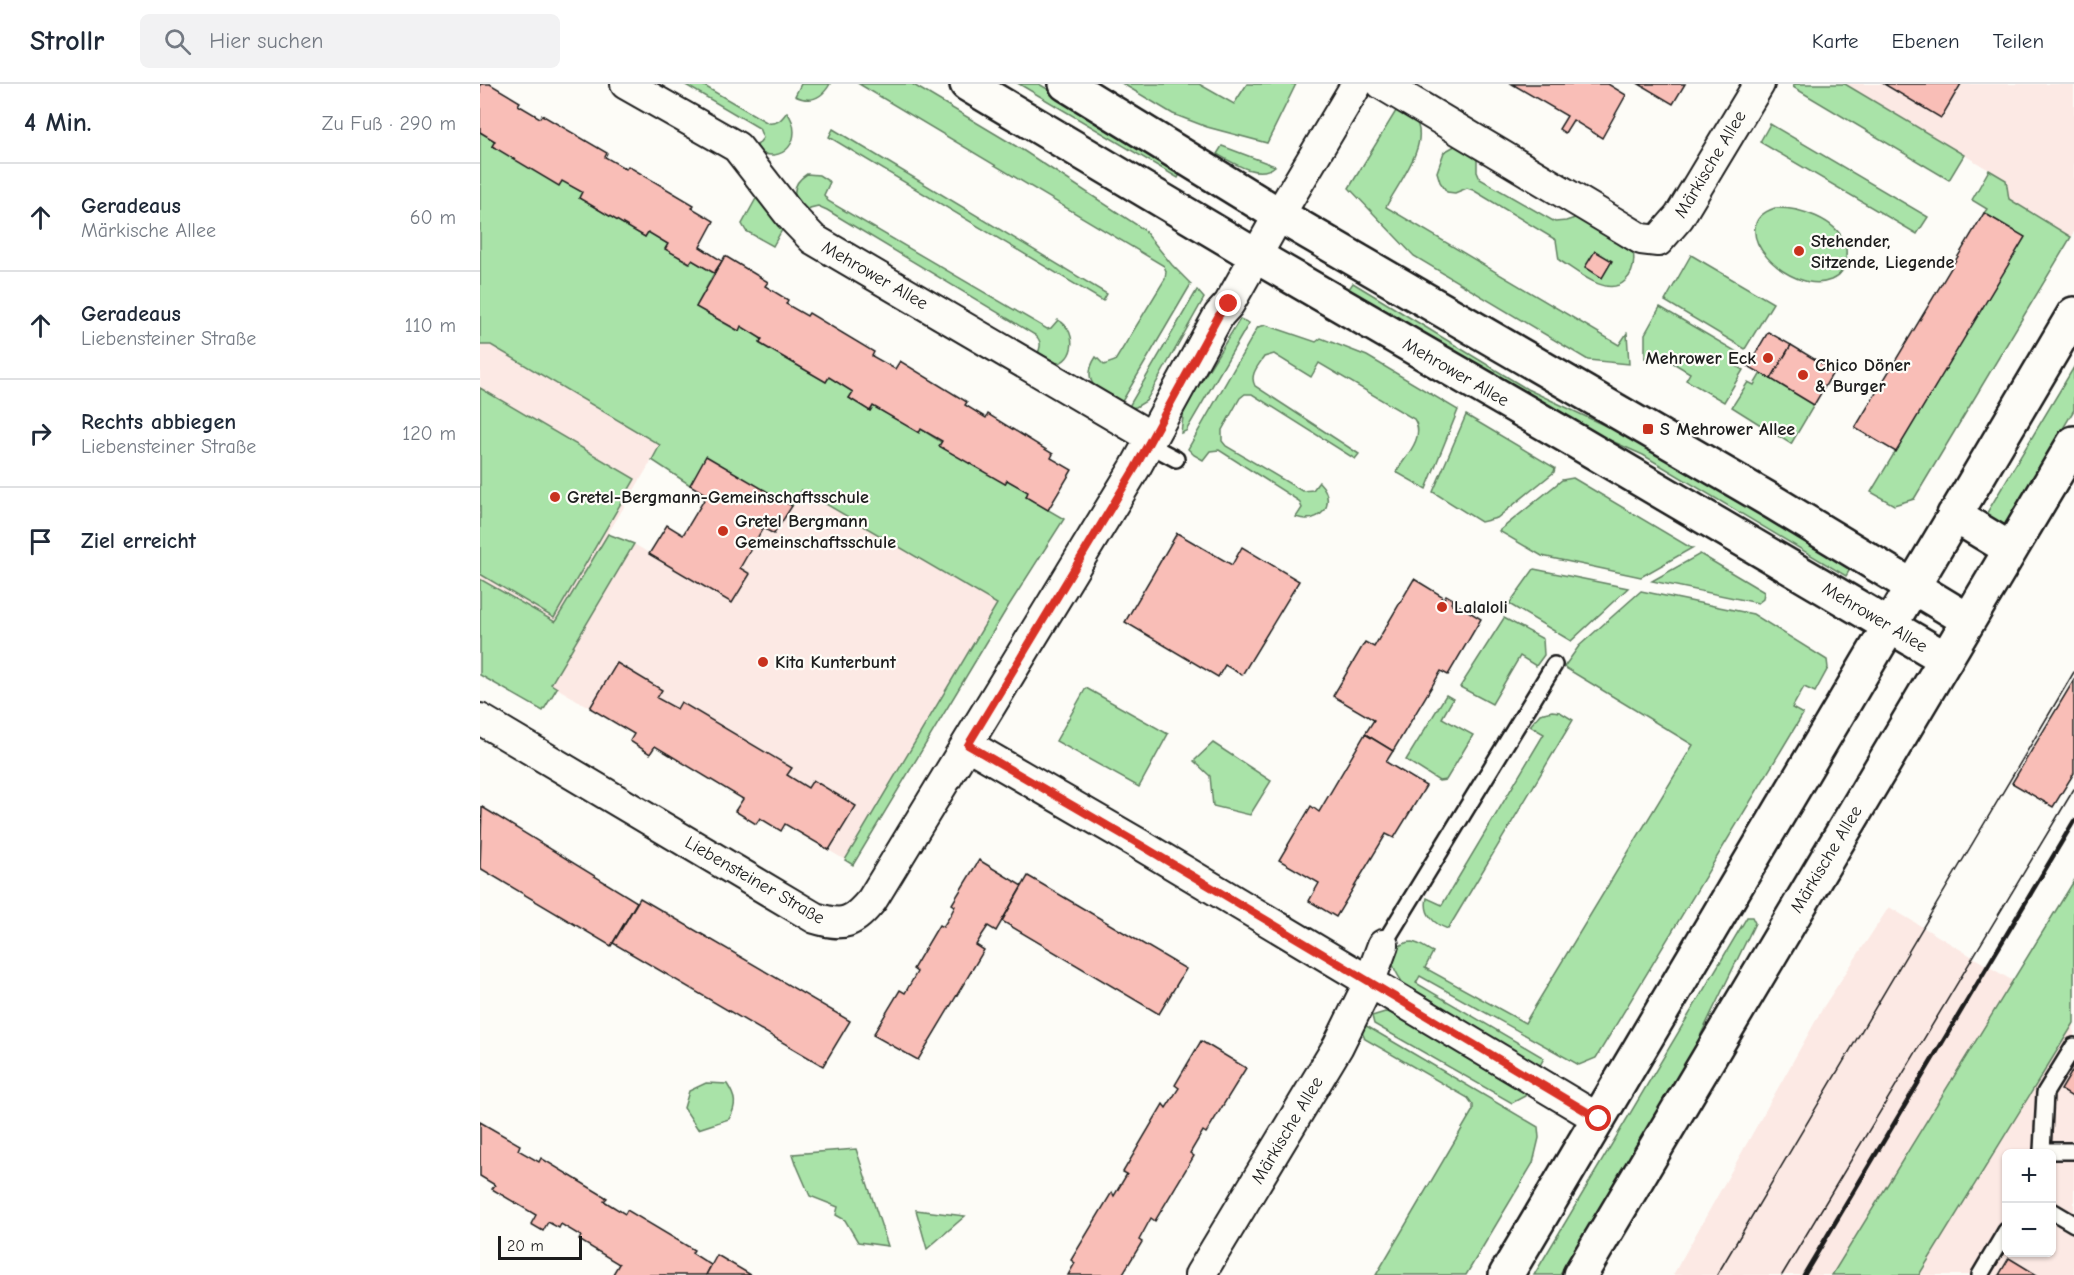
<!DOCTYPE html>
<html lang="de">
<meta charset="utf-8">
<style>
body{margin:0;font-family:"Comic Neue",sans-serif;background:#f2f2f3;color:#1f2937}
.controls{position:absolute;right:18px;bottom:18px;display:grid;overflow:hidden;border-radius:9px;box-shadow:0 2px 4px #0004}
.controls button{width:54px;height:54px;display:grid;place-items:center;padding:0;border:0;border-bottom:2px solid #e0e1e3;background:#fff;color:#1f2937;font:30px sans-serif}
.scale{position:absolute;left:18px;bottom:15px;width:84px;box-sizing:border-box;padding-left:6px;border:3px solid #1c1c1c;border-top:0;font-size:16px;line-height:21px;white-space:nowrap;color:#1c1c1c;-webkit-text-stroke:4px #fdfcf7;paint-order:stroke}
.stop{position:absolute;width:18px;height:18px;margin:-14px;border:4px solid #d93025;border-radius:50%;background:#fff}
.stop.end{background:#d93025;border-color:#fff;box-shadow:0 2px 6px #0008}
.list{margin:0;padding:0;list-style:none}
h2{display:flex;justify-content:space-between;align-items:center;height:78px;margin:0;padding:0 24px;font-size:26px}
h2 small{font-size:20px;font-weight:400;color:#747a83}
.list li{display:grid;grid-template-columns:39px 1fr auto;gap:18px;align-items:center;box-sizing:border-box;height:108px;padding:0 24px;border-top:2px solid #e0e1e3}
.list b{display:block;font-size:22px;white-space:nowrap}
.list p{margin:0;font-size:20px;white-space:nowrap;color:#747a83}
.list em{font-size:20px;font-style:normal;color:#747a83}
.icon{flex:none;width:33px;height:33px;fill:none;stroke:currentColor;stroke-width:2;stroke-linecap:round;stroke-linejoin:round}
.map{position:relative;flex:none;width:1594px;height:1191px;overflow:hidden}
header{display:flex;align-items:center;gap:36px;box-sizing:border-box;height:84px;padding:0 30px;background:#fff;border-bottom:2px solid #e0e1e3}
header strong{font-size:28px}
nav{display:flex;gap:33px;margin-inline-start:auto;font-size:21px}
.search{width:420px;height:54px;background:#f2f2f3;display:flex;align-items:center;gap:15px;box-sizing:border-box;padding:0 21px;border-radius:9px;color:#747a83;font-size:22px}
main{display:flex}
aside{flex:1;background:#fff}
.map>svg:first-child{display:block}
.built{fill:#fce9e4;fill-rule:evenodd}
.green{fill:#a9e3a8;stroke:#628062;stroke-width:1.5}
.building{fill:#f9beb7;stroke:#1c1c1c;stroke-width:1.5}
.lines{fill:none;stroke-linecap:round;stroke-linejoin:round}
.lane-casing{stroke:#1c1c1c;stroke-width:20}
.street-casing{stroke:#1c1c1c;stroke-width:34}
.secondary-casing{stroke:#1c1c1c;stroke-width:38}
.primary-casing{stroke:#1c1c1c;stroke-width:38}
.lane{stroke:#fdfcf7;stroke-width:15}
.street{stroke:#fdfcf7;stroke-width:30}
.secondary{stroke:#fdfcf7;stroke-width:33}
.primary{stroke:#fdfcf7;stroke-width:33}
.tram{stroke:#1c1c1c;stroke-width:1.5}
.rail{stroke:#1c1c1c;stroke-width:4.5}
.route{stroke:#d93025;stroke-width:8}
.poi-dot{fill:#c8321e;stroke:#fdfcf7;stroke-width:2}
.labels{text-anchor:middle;stroke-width:4.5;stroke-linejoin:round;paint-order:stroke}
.street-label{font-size:18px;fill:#1c1c1c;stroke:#fdfcf7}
.poi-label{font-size:18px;font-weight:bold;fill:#1c1c1c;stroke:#fdfcf7;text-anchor:start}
</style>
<header>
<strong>Strollr</strong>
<div class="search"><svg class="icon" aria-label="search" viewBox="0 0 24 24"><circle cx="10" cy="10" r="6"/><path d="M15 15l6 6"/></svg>Hier suchen</div>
<nav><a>Karte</a><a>Ebenen</a><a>Teilen</a></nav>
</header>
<main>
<aside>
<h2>4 Min.<small>Zu Fuß · 290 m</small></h2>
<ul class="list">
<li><svg class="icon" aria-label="ahead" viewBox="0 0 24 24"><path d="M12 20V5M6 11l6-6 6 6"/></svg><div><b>Geradeaus</b><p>Märkische Allee</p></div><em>60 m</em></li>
<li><svg class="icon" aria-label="ahead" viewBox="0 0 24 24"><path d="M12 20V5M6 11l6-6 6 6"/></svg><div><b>Geradeaus</b><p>Liebensteiner Straße</p></div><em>110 m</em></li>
<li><svg class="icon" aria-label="right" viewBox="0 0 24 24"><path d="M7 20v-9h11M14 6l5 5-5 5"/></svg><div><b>Rechts abbiegen</b><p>Liebensteiner Straße</p></div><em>120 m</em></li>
<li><svg class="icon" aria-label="arrive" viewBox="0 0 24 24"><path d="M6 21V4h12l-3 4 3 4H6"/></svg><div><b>Ziel erreicht</b></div></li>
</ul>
</aside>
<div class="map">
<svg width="1594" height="1191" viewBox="0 0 1594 1191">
<rect width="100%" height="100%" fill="#fdfcf7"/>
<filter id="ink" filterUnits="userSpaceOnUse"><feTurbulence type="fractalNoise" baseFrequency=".0167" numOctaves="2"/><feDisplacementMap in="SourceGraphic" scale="12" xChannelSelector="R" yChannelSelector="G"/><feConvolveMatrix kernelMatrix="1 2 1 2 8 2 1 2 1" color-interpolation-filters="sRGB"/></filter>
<g filter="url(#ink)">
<g class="built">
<path d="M1365 0H1594V148L1591 153 1529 115 1526 96Z"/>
<path d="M0 261H11L181 361 75 538 0 495Z"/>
<path d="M322 406 517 520 365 776 305 740 301 747 280 735 276 740 255 727 263 715 175 662 170 670 150 657 154 650 70 600 154 460 252 519 270 491 260 484 283 444 294 450Z"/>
<path d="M1409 823 1533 897 1352 1191H1193L1344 922Z"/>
<path d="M1594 939V1191H1439ZM1526 1070H1572V1168H1526Z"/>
</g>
<g class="green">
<path d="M204 0H221L288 39C298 40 301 36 307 28 326 54 303 84 274 65L283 54 279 44Z"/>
<path d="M321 0H350C342 14 330 19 315 12Z"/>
<path d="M379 0H432L544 67 663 145 692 181 711 200 640 321C621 310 599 298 616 273L624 281 635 277 685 195 686 187 684 182Z"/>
<path d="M539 0H559L703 85 698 94Z"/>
<path d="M643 0H719L754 20 767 0H816L787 59 727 43 693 30Z"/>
<path d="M1315 0H1365L1484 71 1469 96 1313 3Z"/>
<path d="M919 22C924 26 930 30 934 34 953 58 916 102 906 123L1139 261 1147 249 1149 280 1108 276 934 172 869 104Z"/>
<path d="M1290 40 1448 133 1437 150 1280 58Z"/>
<path d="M353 45 627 210 623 217 349 53Z"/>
<path d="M0 48 102 108 99 114 165 153 168 148 188 160 186 165 209 179 212 176 234 189 216 223 258 247 261 242 282 255 280 260 346 298 349 293 373 308 369 314 390 327 393 322 439 348 441 345 525 399 527 396 548 408 546 413 584 435 526 526 373 781 365 776 517 520 322 406 312 422 210 401 172 376 180 361 11 261H0Z"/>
<path d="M980 59 997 73V88L1000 95 1075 138 1086 137 1104 131 1153 166C1155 178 1154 189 1145 197 1127 214 1097 187 1079 176L1076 156 993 106 987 104 975 109 967 108 960 98 957 88 964 68Z"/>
<path d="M742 62 795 82C779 96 753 79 737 70Z"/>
<path d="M1509 86 1526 96 1529 115 1591 153 1434 415 1414 421 1391 408 1544 153 1504 129 1507 125 1492 116Z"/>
<path d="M327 90 339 91 350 98 344 111 348 117 567 245 571 244 578 236C601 248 593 284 570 279 566 278 561 273 557 271 561 263 562 257 555 251L347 126 338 122 330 124 326 130C314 116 308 102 327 90Z"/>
<path d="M278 111 303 144 293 162 266 147 262 140Z"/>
<path d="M1295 124C1318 123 1357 135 1365 160 1367 164 1366 170 1366 174 1366 184 1360 192 1351 196 1310 213 1240 142 1295 124Z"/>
<path d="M1211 171 1293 219 1265 265 1185 217Z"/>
<path d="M873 199 1047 305 1162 359 1372 482 1366 492 1163 371 1076 332 866 209Z"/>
<path d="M717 206 724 214 666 317 656 323 648 324Z"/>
<path d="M1180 223 1262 271 1256 282 1263 286 1244 318 1206 296 1210 289 1190 277 1165 274V250Z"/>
<path d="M760 235 769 239 706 347 701 349 704 325Z"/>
<path d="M786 241 836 258 841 254 887 272 978 326 946 405 916 388C926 372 946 353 934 335L839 279 831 293 794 270 784 273C778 282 769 291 775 302L879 370 875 375 772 310H765L760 314 742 346V357L746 362 822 407 833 406 839 398C847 406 850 415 845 426 837 435 827 437 816 433L822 424 819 417 739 366 730 367 723 376 714 371 708 365 778 243Z"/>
<path d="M1594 283V326L1523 445 1505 432Z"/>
<path d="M1281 289 1334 321 1311 360 1252 323 1268 298 1274 301Z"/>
<path d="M0 304 155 395 74 534 0 490Z"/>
<path d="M986 331 1075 384 1074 388 1017 434 1001 438 953 408Z"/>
<path d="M1093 394 1211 464H1212L1161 493 1062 472 1019 447 1082 396Z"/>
<path d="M128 450 154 460 71 600 77 604 63 627 0 591V495L75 538Z"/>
<path d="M1220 470 1284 508 1283 515 1278 519 1172 497Z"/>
<path d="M1054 485 1148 504 1091 557 1029 520Z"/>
<path d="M1161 507 1273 530 1347 576 1348 584 1335 608 1324 603 1312 624 1323 630 1116 974 1099 981 940 892 936 899 1064 974 1058 985 927 905C920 895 903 873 918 863 922 860 927 858 932 858 939 859 947 865 953 868L945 884 1045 939 1213 661 1084 583 1099 562Z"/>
<path d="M1024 534 1063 555 1064 571 1056 582 1040 572 1012 620 980 603Z"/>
<path d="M606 604 688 650 659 703 576 657Z"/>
<path d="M966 611 973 615 962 634 993 651 966 696 959 697 926 676Z"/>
<path d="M1072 627 1080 628 1093 636 968 845C954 840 943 830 947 814L962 821 1064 650 1050 642 1060 630Z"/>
<path d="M733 659 791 697 770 731 733 722 730 692 714 677Z"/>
<path d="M1594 797V939L1439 1191H1352Z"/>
<path d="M1267 833H1272L1275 839 1209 975 1080 1191H1054Z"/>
<path d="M905 928 916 929 1046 1007 1045 1012 1032 1019 894 940 892 932Z"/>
<path d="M883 940 1058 1043 1059 1054 1053 1079 986 1191H896L993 1026V1021L988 1014 885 955 881 946Z"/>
<path d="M226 999 247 1000C256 1014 257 1021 249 1035L218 1045 204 1024 209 1007Z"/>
<path d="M376 1065 408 1162 378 1158 365 1136 356 1131 358 1123 330 1112 317 1082 313 1070Z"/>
<path d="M436 1126 485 1132 447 1165Z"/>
</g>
<g class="building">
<path d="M0 0H10L40 18 38 21 60 34 62 31 127 69 125 73 146 85 148 82 214 121 212 124 234 137 220 163 242 177 234 189 212 176 210 179 185 165 188 160 168 148 165 153 99 114 102 108 82 97 79 102 12 62 15 57 0 48Z"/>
<path d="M1032 0H1128L1146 11 1122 54 1093 36 1085 49 1079 45 1087 32Z"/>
<path d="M1159 0H1205L1193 20Z"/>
<path d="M1404 0H1481L1461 34Z"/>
<path d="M1504 129 1545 153 1416 368 1375 344Z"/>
<path d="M1115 167 1132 177 1122 194 1105 183Z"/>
<path d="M245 172 288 198 285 202 308 216 306 220 327 232 329 229 394 268 392 272 415 285 420 277 487 318 485 321 506 334 508 330 573 370 571 374 592 386 568 426 546 413 548 408 527 396 525 400 459 362 462 357 441 345 439 349 393 322 390 327 369 314 373 308 349 293 346 298 279 259 282 255 261 242 259 247 216 223Z"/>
<path d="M1288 248 1311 261 1291 295 1268 282Z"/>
<path d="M1311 261 1354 287 1334 321 1291 295Z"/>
<path d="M226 372 312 422 294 450 283 444 260 484 270 490 252 519 169 470 187 441 203 451 227 411 210 401Z"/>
<path d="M697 449 752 481 762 463 819 497 762 591 745 581 738 593 645 538Z"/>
<path d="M934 495 962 512 961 514 964 515 966 511 973 515 971 519 973 521 975 519 1001 535 968 591 961 587 913 667 885 650 894 636 853 612 885 558 894 563Z"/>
<path d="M137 579 182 606 177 614 197 625 201 618 312 684 307 691 328 704 333 696 376 722 349 766 305 740 301 747 280 734 276 740 255 727 263 715 175 662 170 670 150 657 154 650 110 624Z"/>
<path d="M1594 596V689L1573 723 1532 699Z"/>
<path d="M885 650 913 667 906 678 946 702 914 754 906 750 856 833 829 817 839 799 799 776 831 722 839 728Z"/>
<path d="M2 723 157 818 131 862 0 784Z"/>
<path d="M499 776 542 802 516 847 508 842 502 851 496 861 504 866 438 976 393 951 420 906 425 909 437 888 433 885 459 841 463 843 470 832 475 822 472 820Z"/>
<path d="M548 792 706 885 679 930 522 837Z"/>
<path d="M160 814 370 937 343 982 133 859Z"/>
<path d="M721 957 766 984 726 1049 723 1047 710 1069 714 1072 675 1137 671 1134 659 1156 662 1158 642 1191H588L595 1179 591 1176 632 1108 634 1112 647 1090 643 1088 683 1020 686 1024 699 1004 695 1001Z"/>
<path d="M1594 984V1014L1581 1006Z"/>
<path d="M0 1038 40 1061 38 1066 59 1078 61 1074 127 1114 124 1117 145 1130 147 1126 214 1166 212 1169 231 1181 226 1191H135L133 1190 139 1180 99 1156 101 1152 81 1140 79 1144 68 1138 63 1147 51 1140 56 1131 12 1105 15 1101 0 1092Z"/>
<path d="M237 1171 271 1191H226Z"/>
<path d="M1529 1174 1557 1191H1519Z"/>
</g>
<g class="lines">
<defs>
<g id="lane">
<path d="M668 360 696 375"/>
<path d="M903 861 1074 581"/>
<path d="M1562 1067 1565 1009 1594 962"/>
<path d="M1562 1070V1067H1594"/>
<path d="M1572 1127 1594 1140"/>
<path d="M1500 1191 1526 1147"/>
</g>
<g id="street">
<path d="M146 0 257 63 310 131 333 155 671 353"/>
<path d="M902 0 1138 141 1161 155 1178 157 1199 133 1279 0"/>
<path d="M0 635 335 834C364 843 373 839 392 816L655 384 739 231 749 220 799 131 877 0"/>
<path d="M488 661 659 760 1119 1035"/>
<path d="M720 1191 858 962 889 899 903 861"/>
</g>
<g id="secondary">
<path d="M487 0 776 172 1087 352 1466 575"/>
<path d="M586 0 799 131 1293 418 1488 536"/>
</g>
<g id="primary">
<path d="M1474 431 1530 465"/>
<path d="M1026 1191 1594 230"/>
<path d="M1100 1191 1594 359"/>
</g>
</defs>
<use href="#lane" class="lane-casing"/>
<use href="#street" class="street-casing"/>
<use href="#secondary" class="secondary-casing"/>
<use href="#primary" class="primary-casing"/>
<use href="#lane" class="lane"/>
<use href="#street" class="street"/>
<use href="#secondary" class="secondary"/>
<use href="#primary" class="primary"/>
<g class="tram">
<path d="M1237 1191 1594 588"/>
<path d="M1302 1191 1594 705"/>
</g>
<path class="rail" d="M1324 1191 1594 737"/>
</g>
</g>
<g class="lines" filter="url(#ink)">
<path class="route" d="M749 220 739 231 655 384 488 661 659 760 1119 1035"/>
</g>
<g class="poi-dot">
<circle cx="1319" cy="167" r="6"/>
<circle cx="1288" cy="274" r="6"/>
<circle cx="1323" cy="291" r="6"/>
<rect x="1162" y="339" width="12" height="12" rx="3"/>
<circle cx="75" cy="413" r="6"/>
<circle cx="243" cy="447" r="6"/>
<circle cx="962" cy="523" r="6"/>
<circle cx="283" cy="578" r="6"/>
</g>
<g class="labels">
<g class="street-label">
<text transform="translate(1230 80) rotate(-59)" y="6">Märkische Allee</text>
<text transform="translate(395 191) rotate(30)" y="6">Mehrower Allee</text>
<text transform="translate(976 288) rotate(30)" y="6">Mehrower Allee</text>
<text transform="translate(1395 533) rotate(31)" y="6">Mehrower Allee</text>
<text transform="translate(1346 775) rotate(-59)" y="6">Märkische Allee</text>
<text transform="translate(275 796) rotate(30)" y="6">Liebensteiner Straße</text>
<text transform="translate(807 1046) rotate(-59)" y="6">Märkische Allee</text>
</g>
<g class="poi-label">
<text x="1331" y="163">Stehender,<tspan x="1331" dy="21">Sitzende, Liegende</tspan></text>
<text x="1276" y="280" text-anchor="end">Mehrower Eck</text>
<text x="1335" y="287">Chico Döner<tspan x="1335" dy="21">&amp; Burger</tspan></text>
<text x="1180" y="351">S Mehrower Allee</text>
<text x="87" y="419">Gretel-Bergmann-Gemeinschaftsschule</text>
<text x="255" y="443">Gretel Bergmann<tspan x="255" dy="21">Gemeinschaftsschule</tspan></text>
<text x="974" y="529">Lalaloli</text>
<text x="295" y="584">Kita Kunterbunt</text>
</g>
</g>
</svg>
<div class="controls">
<button>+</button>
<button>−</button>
</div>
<div class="scale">20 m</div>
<div class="stop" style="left:1119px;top:1035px"></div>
<div class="stop end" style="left:749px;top:220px"></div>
</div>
</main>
